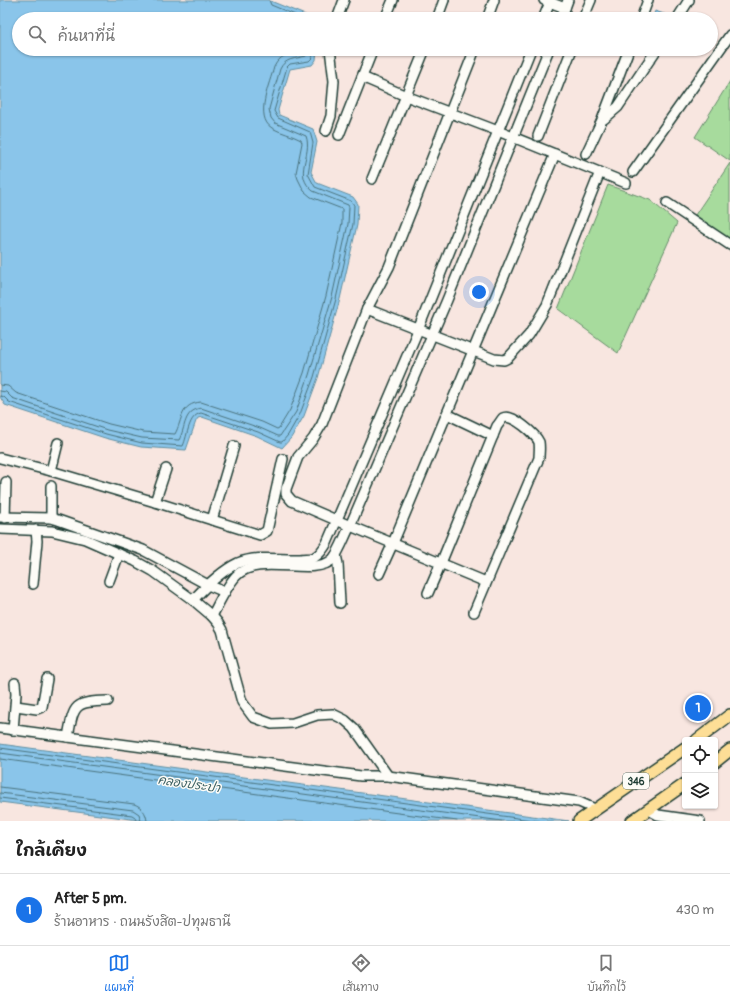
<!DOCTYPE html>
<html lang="th">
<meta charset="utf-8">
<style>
body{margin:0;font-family:Pangolin,"Playpen Sans Thai",sans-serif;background:#f6f6f6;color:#222}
.controls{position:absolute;right:12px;bottom:12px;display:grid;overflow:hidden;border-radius:4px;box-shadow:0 1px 3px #0004}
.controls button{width:36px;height:36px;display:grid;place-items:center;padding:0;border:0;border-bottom:1px solid #e0e0e0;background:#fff;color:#222;font:20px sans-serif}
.you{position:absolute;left:479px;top:292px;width:14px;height:14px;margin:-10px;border:3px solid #fff;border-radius:50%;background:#1a73e8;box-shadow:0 0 0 6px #1a73e833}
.badge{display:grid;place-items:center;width:26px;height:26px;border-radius:50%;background:#1a73e8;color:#fff;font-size:13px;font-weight:700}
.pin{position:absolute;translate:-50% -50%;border:2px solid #fff;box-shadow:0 1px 4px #0006}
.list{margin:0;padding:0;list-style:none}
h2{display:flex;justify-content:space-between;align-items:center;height:52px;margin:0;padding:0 16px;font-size:17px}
h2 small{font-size:13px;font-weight:400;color:#767676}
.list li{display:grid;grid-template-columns:26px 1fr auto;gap:12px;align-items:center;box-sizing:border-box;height:72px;padding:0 16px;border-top:1px solid #e0e0e0}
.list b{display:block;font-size:15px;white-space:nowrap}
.list p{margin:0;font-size:13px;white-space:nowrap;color:#767676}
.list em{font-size:13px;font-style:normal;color:#767676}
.icon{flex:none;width:22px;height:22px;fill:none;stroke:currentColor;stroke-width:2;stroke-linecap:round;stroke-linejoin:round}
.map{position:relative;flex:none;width:730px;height:821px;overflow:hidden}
.search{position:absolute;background:#fff;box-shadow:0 1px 3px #0004;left:12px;right:12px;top:12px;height:44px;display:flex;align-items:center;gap:10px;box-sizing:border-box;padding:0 14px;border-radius:22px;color:#767676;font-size:15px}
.sheet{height:124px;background:#fff}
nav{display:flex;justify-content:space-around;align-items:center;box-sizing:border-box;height:56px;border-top:1px solid #e0e0e0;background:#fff;font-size:11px;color:#767676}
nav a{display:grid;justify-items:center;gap:2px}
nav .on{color:#1a73e8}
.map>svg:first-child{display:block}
.green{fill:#a7db9d;stroke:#638c68}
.water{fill:#8ac5ea;stroke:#5f8fa1}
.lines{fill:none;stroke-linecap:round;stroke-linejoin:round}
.shore{stroke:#4a737d;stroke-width:1}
.minor-casing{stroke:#1f3d34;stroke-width:12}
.major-casing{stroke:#1f3d34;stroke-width:14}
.minor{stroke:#fdfcf7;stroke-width:9}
.major{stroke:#fdde96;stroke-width:11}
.labels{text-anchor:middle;stroke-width:3;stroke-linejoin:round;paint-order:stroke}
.shield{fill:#fdfcf7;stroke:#62766e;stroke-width:1}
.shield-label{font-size:10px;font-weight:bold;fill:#1f3d34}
.water-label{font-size:12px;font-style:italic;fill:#3a5f62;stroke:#fdfcf7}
</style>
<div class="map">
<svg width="730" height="821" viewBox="0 0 730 821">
<rect width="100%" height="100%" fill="#f8e6e0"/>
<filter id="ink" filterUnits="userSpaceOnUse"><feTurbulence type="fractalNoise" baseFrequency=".025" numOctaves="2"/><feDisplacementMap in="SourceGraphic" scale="8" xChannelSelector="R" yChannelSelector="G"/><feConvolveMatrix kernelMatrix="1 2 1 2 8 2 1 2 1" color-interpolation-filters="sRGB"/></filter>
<g filter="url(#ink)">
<g class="green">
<path d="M730 81V161L695 137Z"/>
<path d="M730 163V240L695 215Z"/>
<path d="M608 185 650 200 677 223 618 353 558 309Z"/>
</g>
<g class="water">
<path d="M0 0H268L315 19H19V49H317L316 60 312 65 290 69 278 110 279 115 313 129 317 142 311 172 317 183 353 197 358 204 357 225 340 299 318 378 304 416 291 438 282 448 257 436 202 417 198 418 196 421 186 450 141 447 105 438 5 405 0 397Z"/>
<path d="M655 11 670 16 668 19H652Z"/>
<path d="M0 744 569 821H146L0 802Z"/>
</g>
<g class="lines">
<g class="shore">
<path d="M269 0 271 5 305 19"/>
<path d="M0 385 8 386 16 393 109 424 143 432 175 434C183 419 180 404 201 402L262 422 277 429 279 428 290 410 304 373 326 296 342 223V209L311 197 304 191 298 179 296 173 302 143 301 140C292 135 281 133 272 128 254 117 270 83 274 67 280 55 288 54 300 51L302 49"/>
<path d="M0 391 6 392 12 398 107 430 142 438 179 440C186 427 183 411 201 408L260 428 278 436H280L296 412 309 375 332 297 348 224 349 207 348 205 313 191C292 174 313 155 306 136L275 123 271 118 269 109 280 69C285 58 295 59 306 56L308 49"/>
<path d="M0 396 4 397 9 402 106 434 142 443 183 446C188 435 188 416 201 413L258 432 280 442H282L288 435 300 414 314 377 336 299 353 224 354 205 351 201 315 187 308 174 313 143 310 132 278 118 274 111 287 67 290 64 309 61 312 58 313 49"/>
<path d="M0 748 539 821"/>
<path d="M0 753 502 821"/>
<path d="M0 759 457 821"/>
<path d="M0 787 134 804C142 807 146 812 147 821"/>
<path d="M0 793 133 810 139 814 141 821"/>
<path d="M0 798 132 815 135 817 136 821"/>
</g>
<defs>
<g id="minor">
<path d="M544 0 565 8"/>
<path d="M337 19 344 0"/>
<path d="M385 19 393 0"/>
<path d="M437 19 444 0"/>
<path d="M487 19 494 0"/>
<path d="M543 19 551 0"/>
<path d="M561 19 568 0"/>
<path d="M583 19 591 0"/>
<path d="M641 19 648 0"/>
<path d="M677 19 689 0"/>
<path d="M475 49 389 267 367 309 322 424 313 439 298 457 286 489V494L292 501 336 520 486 582"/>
<path d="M362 77 406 96 498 131 626 183"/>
<path d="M604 119 618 107 657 49"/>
<path d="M326 131 331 116 334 81 330 49"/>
<path d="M339 135 373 49"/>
<path d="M538 136 572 49"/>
<path d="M586 154 602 120 629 49"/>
<path d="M633 172 730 35"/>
<path d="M372 179 425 49"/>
<path d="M667 203 730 245"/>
<path d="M367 309 494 359 504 360 508 358 529 335 547 305 600 172"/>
<path d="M447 414 493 436"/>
<path d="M0 458 51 471 155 502 260 535 267 531 283 459"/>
<path d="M51 471 58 443"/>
<path d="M155 502 166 469"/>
<path d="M0 517 51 518 58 520 143 550 208 585 225 592"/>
<path d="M5 518 6 482"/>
<path d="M51 518V486"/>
<path d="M212 520 234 446"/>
<path d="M0 529 52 531 85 539 135 561 153 571 193 600 212 616 218 623 222 630 242 702 253 717 272 724 293 723 317 715 333 714 345 720 354 728 388 776 579 802 595 809"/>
<path d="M336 555 338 564 340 603"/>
<path d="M379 574 393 543 555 154"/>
<path d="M109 581 119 554"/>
<path d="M33 584 37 541 36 530"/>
<path d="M428 593 441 563 497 426C499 424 501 420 503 418 512 413 536 435 539 442 540 448 539 453 539 458L474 612"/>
<path d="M193 600C206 586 221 571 238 563 257 555 280 560 300 559 304 558 311 559 315 557 320 554 324 548 327 543L418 330 531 49"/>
<path d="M212 616C219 603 226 587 236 576 258 552 314 578 333 559 340 551 345 535 350 526L447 300 549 49"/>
<path d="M16 706 37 709 42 707 47 679"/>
<path d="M0 728 361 776H388"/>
<path d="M13 730 16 694 15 683"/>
<path d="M68 737C74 704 74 702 108 701"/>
<path d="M649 810 658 815 700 821"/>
</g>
<g id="major">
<path d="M697 740 730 715"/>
<path d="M715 762 730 750"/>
<path d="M579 821 685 748"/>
<path d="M632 821 685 784"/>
</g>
</defs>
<use href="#minor" class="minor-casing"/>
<use href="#major" class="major-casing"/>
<use href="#minor" class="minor"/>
<use href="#major" class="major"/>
</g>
</g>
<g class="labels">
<rect class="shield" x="623" y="773" width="26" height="16" rx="3"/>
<g class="shield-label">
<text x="636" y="785">346</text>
</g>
<g class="water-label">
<text transform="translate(189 784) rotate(8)" y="4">คลองประปา</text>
</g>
</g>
</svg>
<div class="controls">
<button><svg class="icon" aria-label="locate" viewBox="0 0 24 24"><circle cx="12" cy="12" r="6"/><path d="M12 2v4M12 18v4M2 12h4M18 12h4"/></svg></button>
<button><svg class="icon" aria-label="layers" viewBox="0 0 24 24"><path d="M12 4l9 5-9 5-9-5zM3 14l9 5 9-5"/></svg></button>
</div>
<div class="you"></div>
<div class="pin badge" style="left:698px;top:708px">1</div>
<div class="search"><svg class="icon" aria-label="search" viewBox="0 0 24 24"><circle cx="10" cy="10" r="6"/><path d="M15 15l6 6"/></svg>ค้นหาที่นี่</div>
</div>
<section class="sheet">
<h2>ใกล้เคียง<small></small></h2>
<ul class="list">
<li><span class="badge">1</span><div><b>After 5 pm.</b><p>ร้านอาหาร · ถนนรังสิต-ปทุมธานี</p></div><em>430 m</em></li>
</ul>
</section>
<nav>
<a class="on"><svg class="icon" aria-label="map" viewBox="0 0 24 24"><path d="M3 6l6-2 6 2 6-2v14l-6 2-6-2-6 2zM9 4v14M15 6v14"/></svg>แผนที่</a>
<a><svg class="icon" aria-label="directions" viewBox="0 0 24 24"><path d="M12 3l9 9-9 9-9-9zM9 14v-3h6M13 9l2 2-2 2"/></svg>เส้นทาง</a>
<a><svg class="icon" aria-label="saved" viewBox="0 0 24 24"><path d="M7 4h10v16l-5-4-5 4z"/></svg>บันทึกไว้</a>
</nav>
